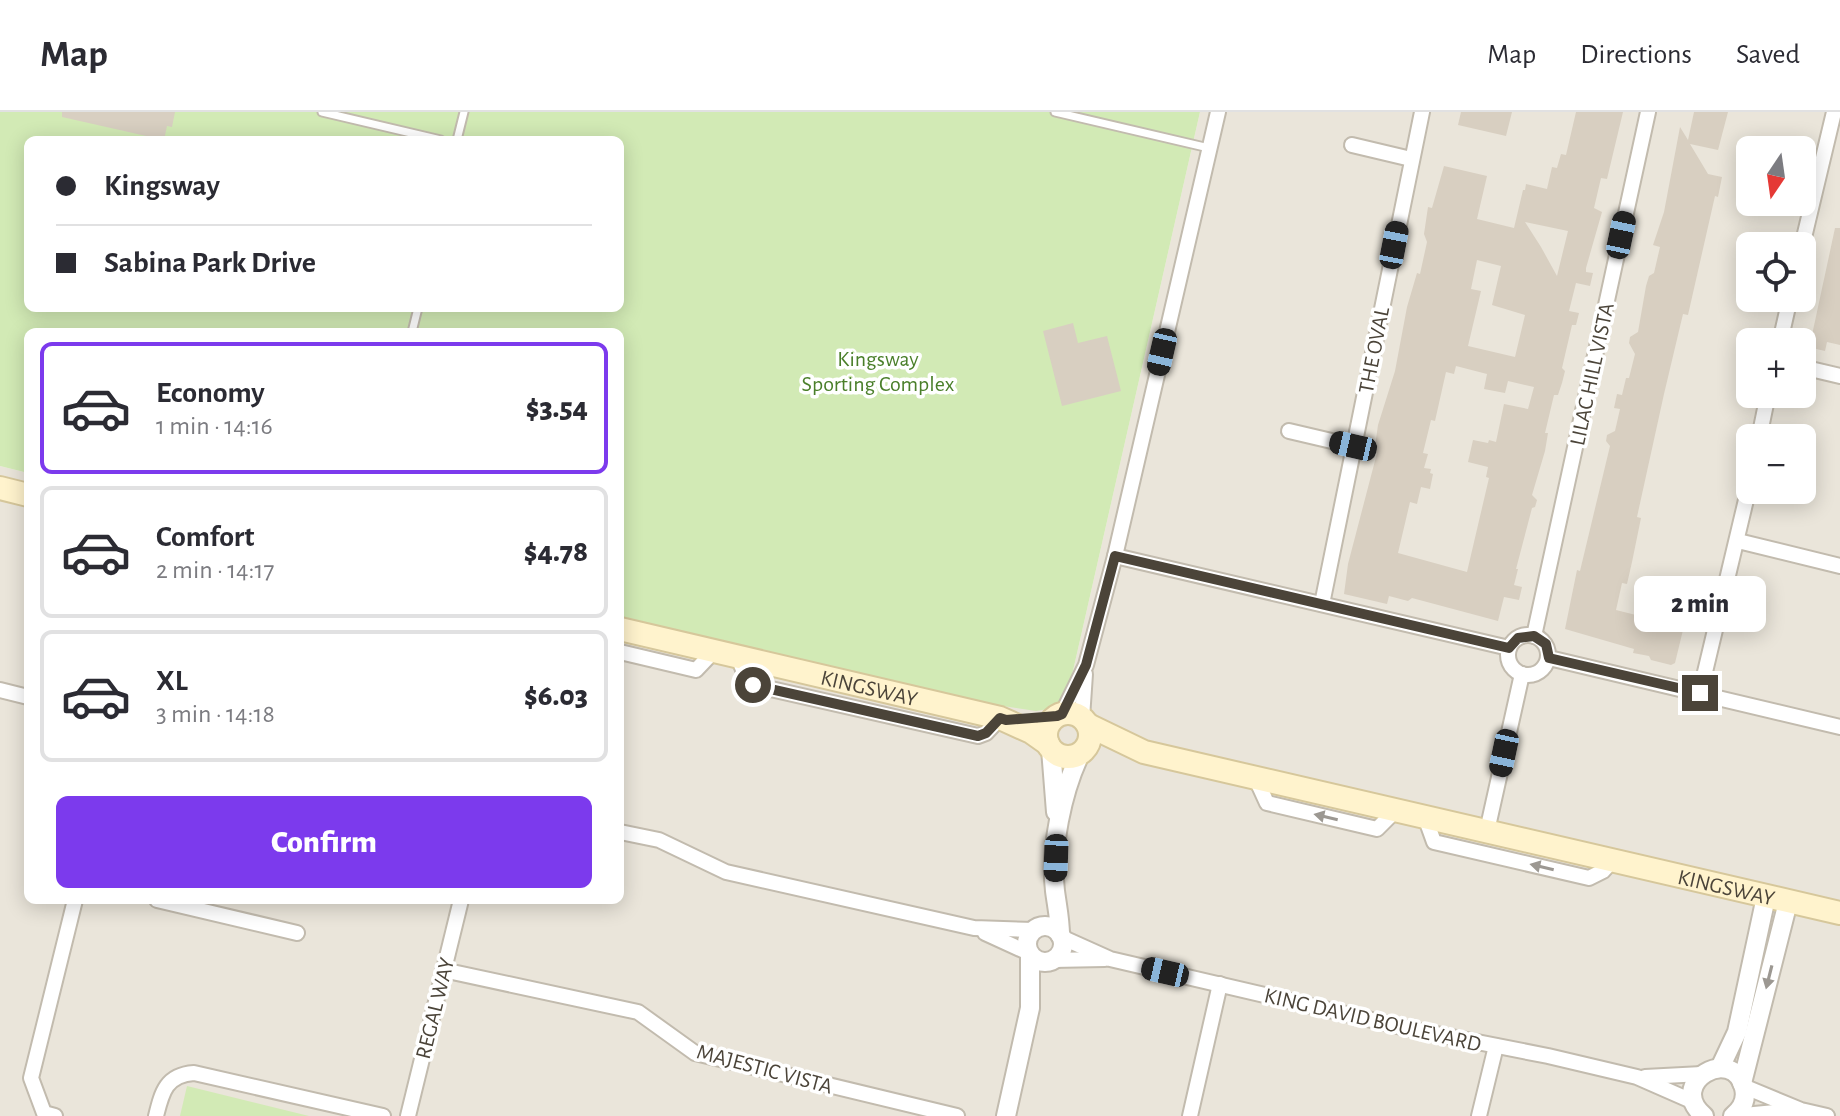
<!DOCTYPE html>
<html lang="en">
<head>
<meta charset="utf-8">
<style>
  body { margin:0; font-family:"Alegreya Sans",sans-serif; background:#f7f7f7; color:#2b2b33; height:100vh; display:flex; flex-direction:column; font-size:30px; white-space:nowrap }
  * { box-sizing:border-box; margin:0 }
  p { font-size:26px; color:#7c7c81 }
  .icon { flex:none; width:44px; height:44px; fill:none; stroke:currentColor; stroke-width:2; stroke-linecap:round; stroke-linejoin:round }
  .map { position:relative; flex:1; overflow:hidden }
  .side { position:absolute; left:24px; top:216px; width:600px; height:576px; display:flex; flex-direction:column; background:#fff; border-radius:12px; box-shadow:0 4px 20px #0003 }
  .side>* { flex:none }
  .hud { position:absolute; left:24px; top:24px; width:600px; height:176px; border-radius:12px; box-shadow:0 4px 20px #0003; display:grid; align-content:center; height:176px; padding:0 32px; background:#fff }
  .needle { width:52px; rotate:193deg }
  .controls { position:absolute; left:1736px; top:24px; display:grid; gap:16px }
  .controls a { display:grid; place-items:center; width:80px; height:80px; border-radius:12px; background:#fff; box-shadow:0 4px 20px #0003; font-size:40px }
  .end { position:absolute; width:36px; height:36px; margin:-18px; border:10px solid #4b4439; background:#fff; box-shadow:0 0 0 4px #fff }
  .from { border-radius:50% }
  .bubble { position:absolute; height:56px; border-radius:12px; background:#fff; box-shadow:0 4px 20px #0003; font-size:26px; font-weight:800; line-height:56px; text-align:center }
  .car { position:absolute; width:24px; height:48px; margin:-24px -12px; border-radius:10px; box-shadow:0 0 6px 2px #0007; background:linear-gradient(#222 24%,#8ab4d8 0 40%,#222 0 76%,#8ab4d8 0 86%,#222 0) }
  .hud b { display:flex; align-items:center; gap:28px; height:76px; font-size:30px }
  .hud b+b { border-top:2px solid #e1e1e2 }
  .hud i { width:20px; height:20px; background:#2b2b33 }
  ul { padding:14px 0 0; list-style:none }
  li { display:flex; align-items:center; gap:24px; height:132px; margin:0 16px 12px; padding:0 16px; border:4px solid #e1e1e2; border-radius:12px }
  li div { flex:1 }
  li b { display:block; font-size:30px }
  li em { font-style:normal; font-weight:800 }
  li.on { border-color:#7c3aed }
  li>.icon { width:72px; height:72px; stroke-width:1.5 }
  .primary-button { display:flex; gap:16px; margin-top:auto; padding:16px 32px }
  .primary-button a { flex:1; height:92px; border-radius:12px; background:#7c3aed; color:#fff; font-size:32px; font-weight:800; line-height:92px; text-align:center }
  header { display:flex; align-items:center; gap:48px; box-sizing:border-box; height:112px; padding:0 40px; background:#fff; border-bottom:2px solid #e1e1e2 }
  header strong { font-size:38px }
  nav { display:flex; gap:44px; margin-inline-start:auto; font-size:28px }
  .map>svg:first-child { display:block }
</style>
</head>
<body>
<header>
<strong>Map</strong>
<nav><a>Map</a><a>Directions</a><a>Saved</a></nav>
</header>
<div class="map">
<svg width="1840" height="1004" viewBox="0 0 1840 1004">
  <rect width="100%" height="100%" fill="#f6f3ec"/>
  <path fill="#eae5da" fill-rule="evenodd" d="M1200 0H1840V1004H0V354L28 361V788H620V506L996 593 1065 594ZM1750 38H1802V90H1750ZM1750 134H1802V186H1750ZM1750 230H1802V282H1750ZM1750 326H1802V378H1750Z"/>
  <g fill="#d2eab5" fill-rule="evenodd">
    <path d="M0 0H1200L1065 594 1036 599 996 593 620 506V220H28V361L0 354ZM28 28H620V196H28Z"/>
    <polygon points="187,974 309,1004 180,1004"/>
  </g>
  <g fill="#d8cfc1" fill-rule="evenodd">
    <polygon points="62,0 175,0 172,15 167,14 164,28 62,5"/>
    <polygon points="1461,0 1512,0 1506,24 1458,13"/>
    <path d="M1576 0H1623L1607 67 1601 66 1594 96 1602 100 1586 156V160L1593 161 1590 174 1576 171 1569 199 1579 201 1576 213H1572L1562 256 1565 259 1562 271 1558 283H1554L1545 321H1548L1545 339 1532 383 1537 388 1535 395 1532 396 1516 457H1518L1514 473 1522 475 1519 488 1504 485 1498 509 1412 486 1408 489 1389 484 1387 492 1344 482 1348 452 1377 341H1374L1378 313 1395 259 1407 195 1417 161 1420 162 1427 130 1424 122 1428 95 1432 96 1444 54 1487 64 1477 107 1514 116 1523 78H1525L1526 72 1547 77 1552 55 1557 56 1561 42 1566 43ZM1525 110 1568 119 1557 164 1541 135ZM1477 148 1501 154 1492 193 1525 203 1515 245 1468 234 1481 179 1471 177ZM1456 254 1487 262 1484 277 1505 281 1508 269 1534 275 1528 297 1504 292 1496 330 1489 328 1488 331 1473 328 1468 350 1488 355 1486 365 1489 366 1467 460 1398 441 1410 390 1417 392 1421 375 1430 377 1433 362 1430 361 1431 357 1424 356 1428 342 1423 341 1431 308 1435 309 1446 260 1454 262Z"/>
    <polygon points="1694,0 1728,0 1718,38 1690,32 1708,62 1722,65 1718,85 1715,84 1688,203 1683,202 1664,282 1637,405 1641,406 1632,450 1627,472 1622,471 1616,498 1640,504 1647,473 1696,485 1690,506 1687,506 1683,518 1675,551 1671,553 1651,548 1649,544 1633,541 1634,537 1565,517 1577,458 1580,459 1610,334 1606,329 1607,323 1615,319 1620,297 1614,296 1617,282 1622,283 1626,266 1629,266 1635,242 1629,231 1630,225 1638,220 1646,174 1649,164 1654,161 1660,135 1653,133 1664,100 1680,15 1688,28"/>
    <polygon points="1835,116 1840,116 1840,233 1827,230 1825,239 1812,236 1815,223 1812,223"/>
    <polygon points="1073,211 1078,231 1107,224 1121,279 1062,294 1043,219"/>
  </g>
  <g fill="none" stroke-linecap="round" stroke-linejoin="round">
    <defs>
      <g id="service">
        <polyline points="322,0 441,28"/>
        <polyline points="1055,0 1209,36"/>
        <polyline points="457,28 464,0"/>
        <polyline points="412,220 418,196"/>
      </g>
      <g id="minor">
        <polyline points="1352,33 1411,47"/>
        <polyline points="1802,134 1834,0"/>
        <polyline points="1780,230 1790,186"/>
        <polyline points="1802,255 1840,264"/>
        <polyline points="1289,319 1353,334"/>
        <polyline points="1759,326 1768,282"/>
        <polyline points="1738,429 1840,454"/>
        <polyline points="1115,444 1509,536"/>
        <polyline points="1322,492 1422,0"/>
        <circle cx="1528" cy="543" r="20"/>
        <polyline points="1534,524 1648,0"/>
        <polyline points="620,540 696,558 714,539"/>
        <polyline points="738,545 747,568 753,573 978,624 986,621 1000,606"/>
        <polyline points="1549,546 1840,615"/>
        <polyline points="0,578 28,585"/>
        <polyline points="1700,581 1750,371"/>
        <polyline points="1062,602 1086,553 1115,444 1218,0"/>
        <polyline points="1082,606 1085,562"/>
        <polyline points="1256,667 1267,691 1377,717 1395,699"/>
        <polyline points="1425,705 1434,730 1589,766 1603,759 1612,749"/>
        <polyline points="1487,719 1522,562"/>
        <polyline points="620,720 659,728 726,760 974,816 1034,818"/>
        <polyline points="157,788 297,821"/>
        <polyline points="985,821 1029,841"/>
        <polyline points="1061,825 1110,847 1406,916 1548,944 1637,965 1694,990"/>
        <polyline points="1052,848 1105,847"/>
        <polyline points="443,858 638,900 695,941 957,1004"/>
        <polyline points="1645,965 1702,962"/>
        <polyline points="1743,974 1801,998 1827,1004"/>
        <polyline points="55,1004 44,1001 31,966 75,788"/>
        <path d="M156 1004C162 980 166 963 194 961L383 1004"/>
        <polyline points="408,1004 461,788"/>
        <polyline points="1190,1004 1220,872"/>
        <polyline points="1479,1004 1496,934"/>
        <polyline points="1733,1004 1797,998"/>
      </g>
      <g id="tertiary">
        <polyline points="1051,637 1056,700"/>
        <circle cx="1045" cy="832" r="18"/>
        <path d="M1060 823C1060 808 1057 794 1055 779 1050 737 1062 680 1080 642"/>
        <polyline points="1720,956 1737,920 1766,785"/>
        <polyline points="1742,971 1788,790"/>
        <polyline points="1006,1004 1030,896 1030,842"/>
        <path d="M1704 1004C1665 971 1733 932 1744 976 1747 988 1742 997 1733 1004"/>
      </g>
      <g id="secondary">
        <polyline points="0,376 28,383"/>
        <path id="s1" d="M620 517 1000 606 1031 620 1048 632"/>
        <circle cx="1068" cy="623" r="22"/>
        <path id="s2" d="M1088 613 1144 640 1840 801"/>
      </g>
    </defs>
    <use href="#service" stroke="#c2bbae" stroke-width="11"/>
    <use href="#minor" stroke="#c2bbae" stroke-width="18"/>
    <use href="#tertiary" stroke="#c2bbae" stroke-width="22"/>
    <use href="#secondary" stroke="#d6c79b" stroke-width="26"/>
    <use href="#service" stroke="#fff" stroke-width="7"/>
    <use href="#minor" stroke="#fff" stroke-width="14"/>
    <use href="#tertiary" stroke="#fff" stroke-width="18"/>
    <use href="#secondary" stroke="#fff3cd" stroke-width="22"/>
  </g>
  <defs><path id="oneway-solid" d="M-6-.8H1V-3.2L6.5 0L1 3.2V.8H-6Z" transform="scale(2)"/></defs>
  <g fill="#9c9892">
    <use href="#oneway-solid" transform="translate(1326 705) rotate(-167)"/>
    <use href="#oneway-solid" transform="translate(1542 755) rotate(-167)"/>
    <use href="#oneway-solid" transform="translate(1769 865) rotate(104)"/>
  </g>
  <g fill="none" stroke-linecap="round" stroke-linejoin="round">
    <polyline stroke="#4b4439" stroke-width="10" points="753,573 978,624 986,621 1000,606 1006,608 1057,604 1062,602 1086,553 1115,444 1509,536 1518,526 1534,524 1546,532 1549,546 1700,581"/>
  </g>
  <g text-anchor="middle" stroke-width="7" stroke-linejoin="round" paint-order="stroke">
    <g font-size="22" fill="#4b4439" stroke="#fff">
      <text transform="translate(1373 238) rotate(-79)" y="8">THE OVAL</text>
      <text transform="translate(1591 262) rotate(-78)" y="8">LILAC HILL VISTA</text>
      <text dy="8" stroke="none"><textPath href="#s1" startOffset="256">KINGSWAY</textPath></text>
      <text dy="8" stroke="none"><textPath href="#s2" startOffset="660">KINGSWAY</textPath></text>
      <text transform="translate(434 896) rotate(-76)" y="8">REGAL WAY</text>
      <text transform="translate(1373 907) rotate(13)" y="8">KING DAVID BOULEVARD</text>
      <text transform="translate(765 956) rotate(15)" y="8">MAJESTIC VISTA</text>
    </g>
    <g font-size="22" fill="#4a7f2a" stroke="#fff">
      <text x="878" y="254">Kingsway<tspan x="878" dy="25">Sporting Complex</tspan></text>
    </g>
  </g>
</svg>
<div class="controls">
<a><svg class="needle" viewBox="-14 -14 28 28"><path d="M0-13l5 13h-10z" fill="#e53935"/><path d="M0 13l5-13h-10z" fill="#7c7c81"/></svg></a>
<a><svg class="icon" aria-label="locate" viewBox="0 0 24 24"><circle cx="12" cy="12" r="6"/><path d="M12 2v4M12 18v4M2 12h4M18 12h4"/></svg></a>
<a>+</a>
<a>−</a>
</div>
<i class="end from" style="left:753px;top:573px"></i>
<i class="end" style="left:1700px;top:581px"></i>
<div class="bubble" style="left:1634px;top:464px;width:132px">2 min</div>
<i class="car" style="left:1621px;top:123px;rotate:12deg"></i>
<i class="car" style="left:1394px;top:133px;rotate:11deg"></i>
<i class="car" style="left:1162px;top:240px;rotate:193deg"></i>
<i class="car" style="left:1353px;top:334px;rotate:283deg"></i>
<i class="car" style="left:1504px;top:641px;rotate:192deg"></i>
<i class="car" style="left:1056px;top:746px;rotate:182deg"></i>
<i class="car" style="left:1165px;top:860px;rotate:283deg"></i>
<div class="hud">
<b><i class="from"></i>Kingsway</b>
<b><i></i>Sabina Park Drive</b>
</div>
<section class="side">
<ul>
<li class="on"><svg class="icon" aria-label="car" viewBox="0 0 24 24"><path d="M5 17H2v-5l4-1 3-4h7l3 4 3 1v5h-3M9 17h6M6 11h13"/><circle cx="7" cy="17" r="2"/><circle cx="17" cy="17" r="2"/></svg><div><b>Economy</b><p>1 min · 14:16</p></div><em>$3.54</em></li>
<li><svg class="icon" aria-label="car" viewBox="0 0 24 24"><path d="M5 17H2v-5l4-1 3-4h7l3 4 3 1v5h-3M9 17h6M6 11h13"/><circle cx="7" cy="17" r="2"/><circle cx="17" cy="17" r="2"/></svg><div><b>Comfort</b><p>2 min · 14:17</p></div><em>$4.78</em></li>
<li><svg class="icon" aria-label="car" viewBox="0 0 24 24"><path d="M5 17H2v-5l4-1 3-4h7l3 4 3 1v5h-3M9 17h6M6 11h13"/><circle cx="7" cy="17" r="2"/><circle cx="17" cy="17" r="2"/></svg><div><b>XL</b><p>3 min · 14:18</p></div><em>$6.03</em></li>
</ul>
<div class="primary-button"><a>Confirm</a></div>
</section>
</div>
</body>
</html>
